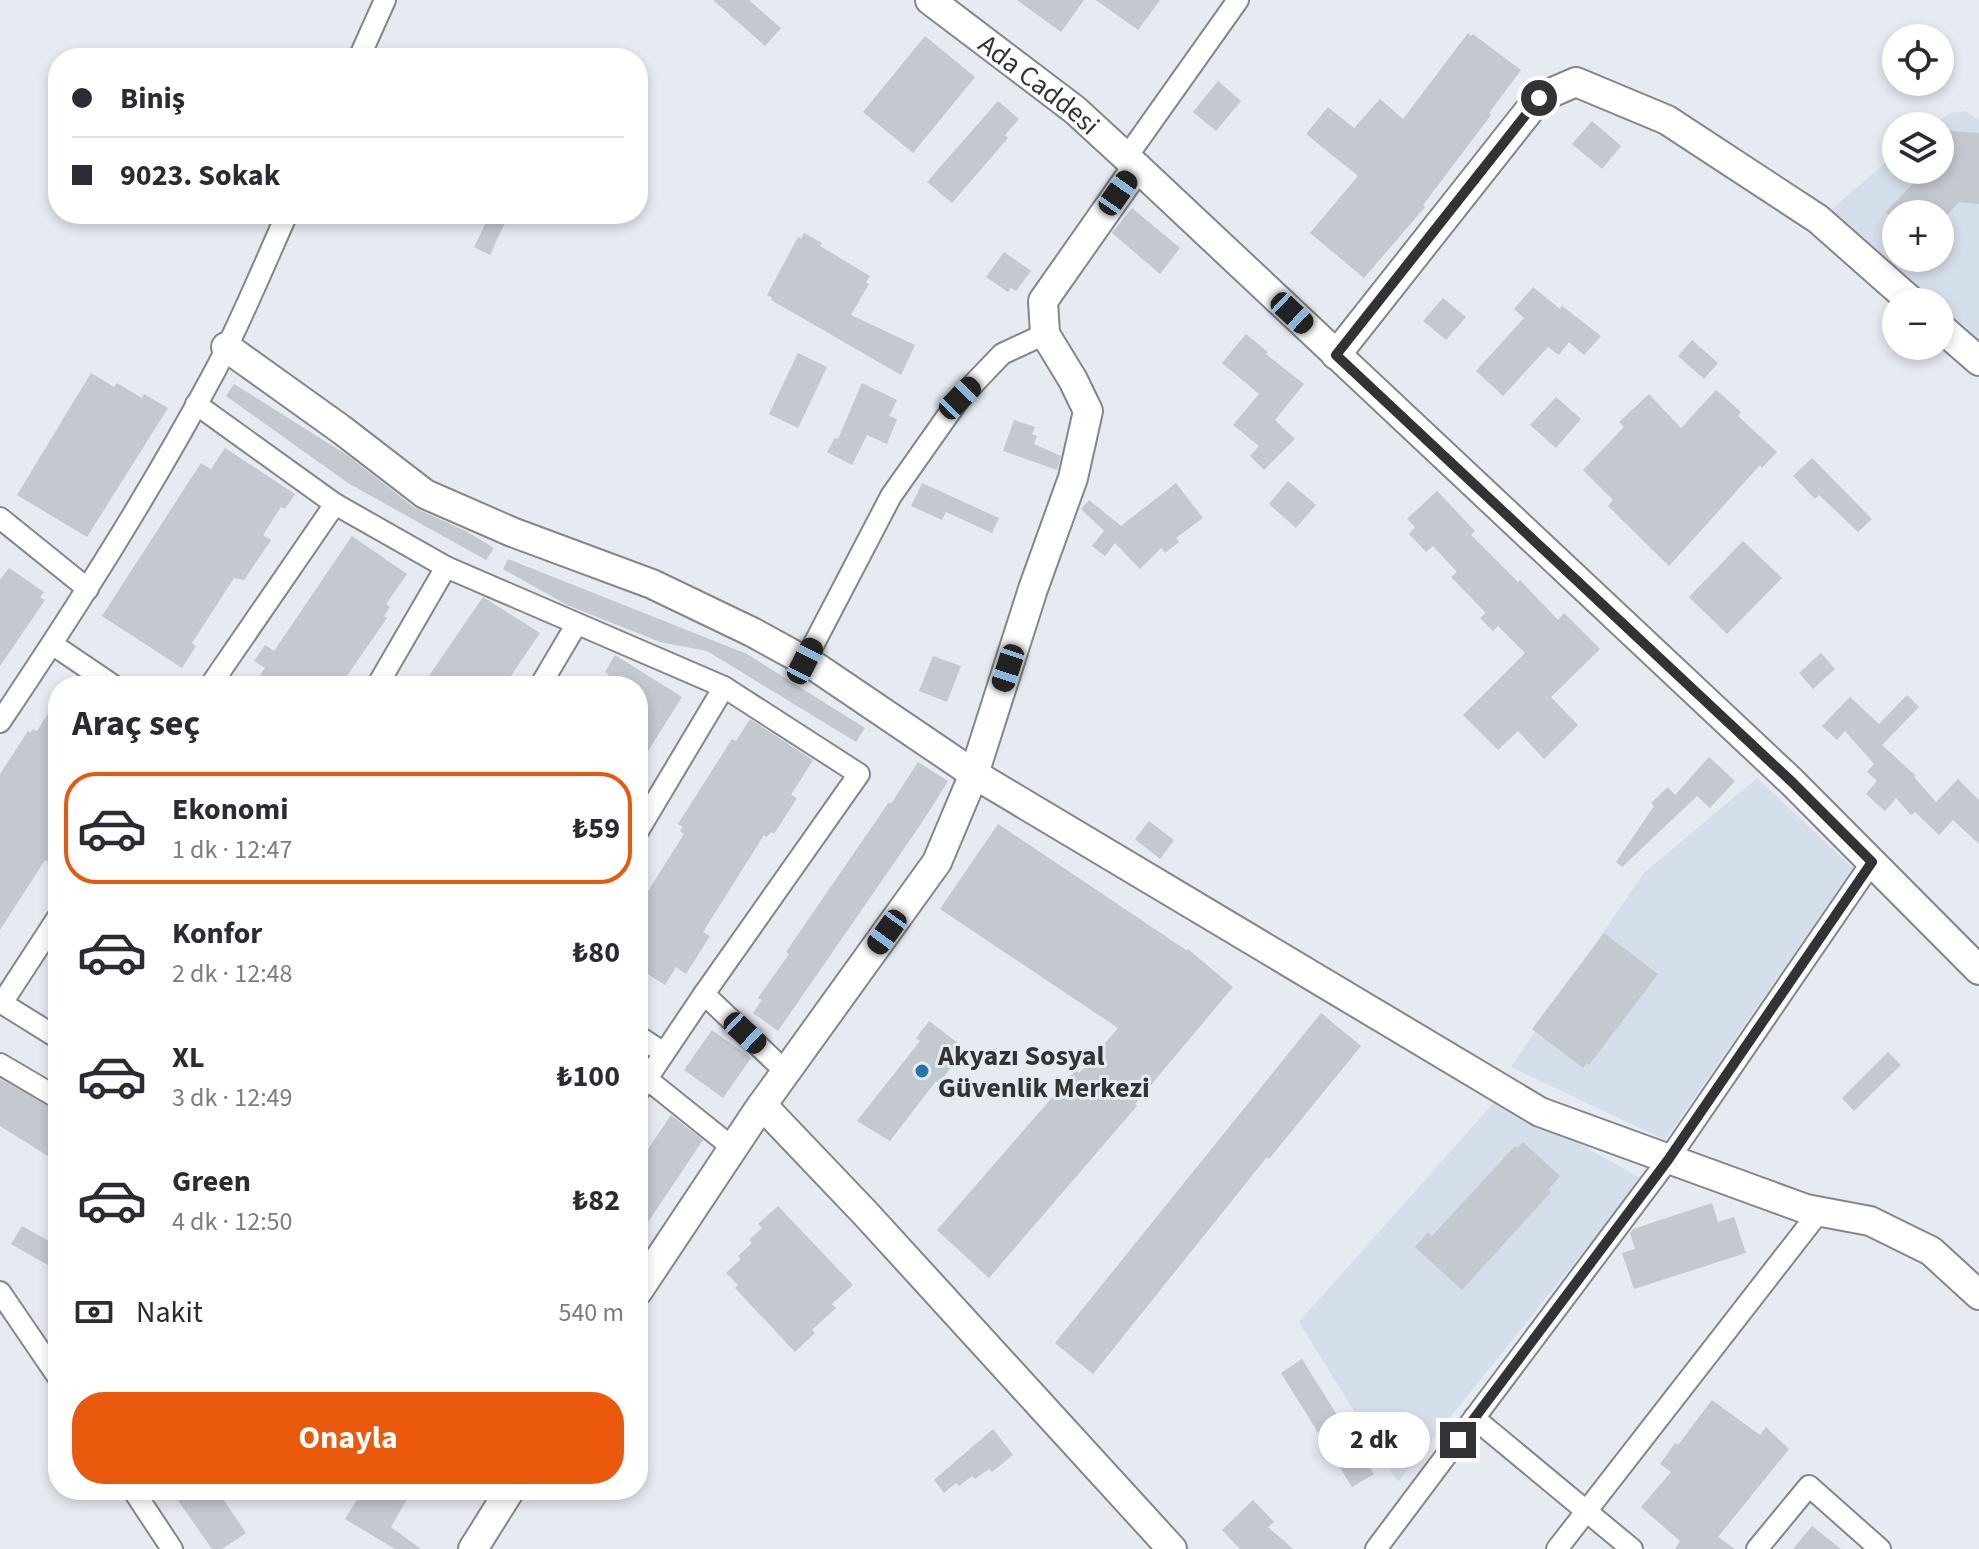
<!DOCTYPE html>
<html lang="tr">
<head>
<meta charset="utf-8">
<style>
  body { margin:0; font-family:"Source Sans 3",sans-serif; background:#f2f2f3; color:#2b2b33; height:100vh; display:flex; flex-direction:column; font-size:30px; white-space:nowrap }
  * { box-sizing:border-box; margin:0 }
  p { font-size:26px; color:#7c7c81 }
  .icon { flex:none; width:44px; height:44px; fill:none; stroke:currentColor; stroke-width:2; stroke-linecap:round; stroke-linejoin:round }
  .map { position:relative; flex:1; overflow:hidden }
  .drawer { position:absolute; left:48px; top:676px; width:600px; height:824px; display:flex; flex-direction:column; background:#fff; border-radius:32px; box-shadow:0 4px 12px #0003 }
  .drawer>* { flex:none }
  .top-card { position:absolute; left:48px; top:48px; width:600px; height:176px; border-radius:32px; box-shadow:0 4px 12px #0003; display:grid; align-content:center; height:176px; padding:0 24px; background:#fff }
  .controls { position:absolute; left:1882px; top:24px; display:grid; gap:16px }
  .controls a { display:grid; place-items:center; width:72px; height:72px; border-radius:50%; background:#fff; box-shadow:0 4px 12px #0003; font-size:40px }
  .end { position:absolute; width:36px; height:36px; margin:-18px; border:10px solid #313336; background:#fff; box-shadow:0 0 0 4px #fff }
  .from { border-radius:50% }
  .bubble { position:absolute; height:56px; border-radius:28px; background:#fff; box-shadow:0 4px 12px #0003; font-size:26px; font-weight:700; line-height:56px; text-align:center }
  .car { position:absolute; width:24px; height:48px; margin:-24px -12px; border-radius:10px; box-shadow:0 0 6px 2px #0007; background:linear-gradient(#222 24%,#8ab4d8 0 40%,#222 0 76%,#8ab4d8 0 86%,#222 0) }
  .top-card b { display:flex; align-items:center; gap:28px; height:76px; font-size:30px }
  .top-card b+b { border-top:2px solid #e1e1e2 }
  .top-card i { width:20px; height:20px; background:#2b2b33 }
  ul { padding:0; list-style:none }
  li { display:flex; align-items:center; gap:24px; height:112px; margin:0 16px 12px; padding:0 8px; border:4px solid transparent; border-radius:32px }
  li div { flex:1 }
  li b { display:block; font-size:30px }
  li em { font-style:normal; font-weight:700 }
  li.on { border-color:#ea580c }
  li>.icon { width:72px; height:72px; stroke-width:1.5 }
  h2 { padding:0 24px; font-size:36px; line-height:96px }
  .pay { display:flex; align-items:center; gap:20px; height:88px; padding:0 24px; font-size:30px }
  .pay p { margin-inline-start:auto }
  .button { display:flex; gap:16px; margin-top:auto; padding:16px 24px }
  .button a { flex:1; height:92px; border-radius:32px; background:#ea580c; color:#fff; font-size:32px; font-weight:700; line-height:92px; text-align:center }
  .map>svg:first-child { display:block }
</style>
</head>
<body>
<div class="map">
<svg width="1979" height="1549" viewBox="0 0 1979 1549">
  <rect width="100%" height="100%" fill="#e6eaf1"/>
  <g fill="#d5deeb" fill-rule="evenodd">
    <path d="M1965 111 1979 120V345L1940 319V302H1921L1825 215 1896 154V170H1940V126H1930L1951 113ZM1896 214H1940V258H1896Z"/>
    <polygon points="1757,778 1853,868 1665,1140 1511,1067 1644,873"/>
    <polygon points="1498,1098 1642,1179 1398,1482 1299,1322"/>
  </g>
  <g fill="#c4c8cf">
    <polygon points="713,0 749,0 781,28 765,46"/>
    <polygon points="1017,0 1084,0 1061,32"/>
    <polygon points="1096,0 1160,0 1138,30"/>
    <polygon points="1468,33 1471,36 1473,34 1521,70 1489,113 1491,115 1423,205 1425,207 1364,278 1310,233 1358,176 1306,134 1328,107 1354,128 1380,99 1403,119"/>
    <polygon points="925,36 975,77 913,153 863,112"/>
    <polygon points="1218,81 1241,101 1216,131 1193,112"/>
    <polygon points="998,101 1019,119 1005,135 1008,138 952,203 927,182"/>
    <polygon points="1592,121 1621,146 1602,169 1572,144"/>
    <polygon points="1940,130 1979,133 1979,204 1959,202 1948,214 1884,214 1926,170 1940,170"/>
    <polygon points="1132,208 1180,248 1160,274 1112,233"/>
    <polygon points="490,214 509,214 490,255 474,247"/>
    <polygon points="804,233 822,243 820,246 870,276 866,282 869,284 851,315 915,345 901,375 771,300 772,298 767,295 798,237 801,239"/>
    <polygon points="1004,252 1031,271 1016,291 1011,288 1008,292 986,277"/>
    <polygon points="1533,287 1560,309 1562,306 1601,336 1584,355 1569,342 1559,355 1548,347 1503,396 1476,371 1524,318 1514,309"/>
    <polygon points="1443,298 1466,317 1446,340 1423,321"/>
    <polygon points="1246,334 1268,352 1266,354 1304,384 1275,420 1295,439 1264,470 1250,456 1259,446 1233,425 1259,394 1222,363"/>
    <polygon points="1692,340 1718,363 1704,379 1678,356"/>
    <polygon points="798,353 827,367 798,428 769,414"/>
    <polygon points="91,373 114,387 117,383 142,398 144,394 168,408 87,537 17,495"/>
    <polygon points="862,383 897,400 889,416 897,419 887,444 867,435 852,465 827,452 835,438 838,439"/>
    <polygon points="234,384 347,455 415,508 466,531 494,548 486,560 348,483 226,396"/>
    <polygon points="1716,390 1741,412 1738,416 1777,452 1762,468 1760,465 1669,566 1608,506 1613,500 1583,470 1624,427 1619,422 1649,394 1681,428"/>
    <polygon points="1556,397 1581,419 1556,448 1530,425"/>
    <polygon points="1014,420 1035,427 1032,434 1037,436 1034,444 1061,456 1057,470 1003,451"/>
    <polygon points="225,448 295,494 285,509 281,507 263,535 271,540 244,580 234,578 192,643 196,646 182,668 102,616 201,463 211,469"/>
    <polygon points="1812,458 1872,519 1858,532 1819,495 1815,499 1793,476"/>
    <polygon points="1288,481 1316,505 1296,528 1269,504"/>
    <polygon points="922,483 999,518 992,533 946,512 942,520 911,506"/>
    <polygon points="1176,483 1203,518 1176,538 1179,542 1165,553 1161,548 1140,569 1115,543 1105,556 1092,546 1104,531 1081,509 1089,500 1121,526"/>
    <polygon points="1437,491 1475,531 1471,535 1518,582 1520,580 1558,620 1564,613 1600,649 1551,697 1578,725 1544,759 1518,731 1498,750 1463,715 1525,653 1498,626 1493,631 1480,618 1486,613 1451,577 1457,572 1433,546 1426,552 1409,534 1415,527 1407,519"/>
    <polygon points="352,536 407,574 386,604 390,607 384,616 387,618 340,686 253,686 265,668 254,661 265,645 274,651"/>
    <polygon points="1743,541 1782,578 1727,634 1689,597"/>
    <polygon points="508,559 747,654 865,728 856,742 707,651 660,642 567,605 503,569"/>
    <polygon points="9,568 44,592 40,597 45,600 0,666 0,580"/>
    <polygon points="483,597 540,633 504,686 422,686"/>
    <polygon points="1821,653 1835,669 1813,689 1799,673"/>
    <polygon points="615,655 682,697 638,767 638,686 601,686 609,674 605,672"/>
    <polygon points="933,656 961,666 947,702 919,691"/>
    <polygon points="1907,695 1919,707 1882,745 1916,776 1914,777 1936,802 1958,779 1979,800 1979,844 1953,820 1939,835 1915,812 1911,815 1896,798 1885,811 1866,794 1877,781 1867,772 1874,764 1845,731 1837,740 1822,726 1850,697 1879,724"/>
    <polygon points="58,698 58,868 45,860 0,930 0,774 28,731 30,733 33,729 37,731"/>
    <polygon points="750,719 813,760 791,795 797,798 774,834 771,832 767,837 764,835 703,932 710,936 686,974 676,967 665,985 638,968 638,907 684,834 680,831 683,827 678,824 732,739 736,741"/>
    <polygon points="1709,757 1735,781 1710,808 1697,796 1622,867 1616,862 1654,806 1651,803 1668,787 1675,795"/>
    <polygon points="918,762 948,781 921,824 778,1031 753,1013 762,1000 758,998 789,954 786,952 889,802 891,804"/>
    <polygon points="1149,821 1174,840 1160,859 1135,839"/>
    <polygon points="998,824 1186,950 1188,949 1233,987 1135,1104 1137,1106 989,1278 937,1230 1076,1070 1079,1073 1085,1067 1118,1028 940,909"/>
    <polygon points="1604,933 1658,974 1589,1065 1587,1063 1583,1068 1532,1029"/>
    <polygon points="1321,1013 1361,1046 1269,1159 1267,1157 1093,1374 1055,1343"/>
    <polygon points="929,1021 963,1047 953,1059 956,1061 939,1084 936,1081 890,1141 857,1121 920,1041 916,1038"/>
    <polygon points="712,1030 751,1058 723,1098 684,1070"/>
    <polygon points="1888,1052 1901,1065 1854,1111 1842,1098"/>
    <polygon points="0,1079 58,1111 58,1141 48,1156 0,1126"/>
    <polygon points="671,1115 703,1140 638,1237 638,1164"/>
    <polygon points="1523,1142 1560,1176 1548,1190 1551,1192 1462,1290 1415,1247 1428,1232 1432,1236 1515,1146 1517,1148"/>
    <polygon points="1712,1203 1718,1222 1734,1217 1746,1253 1634,1289 1622,1253 1635,1249 1630,1233 1633,1229"/>
    <polygon points="778,1206 853,1285 832,1304 836,1308 812,1330 815,1333 795,1352 735,1288 738,1285 726,1273 741,1259 738,1256 752,1243 749,1240 762,1228 758,1224"/>
    <polygon points="22,1226 58,1246 58,1271 11,1244"/>
    <polygon points="1302,1359 1374,1474 1352,1487 1281,1373"/>
    <polygon points="1712,1400 1760,1435 1766,1427 1789,1449 1718,1537 1735,1549 1675,1549 1680,1541 1641,1507 1671,1472 1660,1464 1675,1443 1678,1445"/>
    <polygon points="993,1429 1013,1455 992,1472 989,1469 975,1479 972,1476 959,1486 956,1483 944,1493 934,1480"/>
    <polygon points="191,1490 217,1490 246,1533 222,1549 212,1549 177,1499"/>
    <polygon points="363,1490 412,1490 391,1527 421,1549 395,1549 345,1519"/>
    <polygon points="1253,1500 1274,1522 1268,1527 1293,1549 1240,1549 1222,1530"/>
    <polygon points="1812,1526 1841,1549 1793,1549"/>
  </g>
  <g fill="none" stroke-linecap="round" stroke-linejoin="round">
    <defs>
      <g id="street">
        <polyline points="359,58 385,0"/>
        <polyline points="1126,158 1238,0"/>
        <polyline points="196,404 335,504 446,567 724,687 859,774 704,994 638,1092"/>
        <polyline points="0,518 88,589"/>
        <polyline points="52,644 114,686"/>
        <polyline points="805,661 891,496 960,398 1002,354 1045,334"/>
        <polyline points="210,686 335,504"/>
        <polyline points="377,686 446,567"/>
        <polyline points="540,686 576,625"/>
        <path d="M0 722C77 607 151 491 216 369 242 319 264 265 287 214"/>
        <polyline points="638,831 724,687"/>
        <polyline points="704,994 786,1072"/>
        <polyline points="0,1002 58,1038"/>
        <polyline points="2,1003 58,917"/>
        <polyline points="638,1036 664,1053"/>
        <polyline points="0,1064 58,1098"/>
        <polyline points="647,1079 733,1148"/>
        <polyline points="0,1292 58,1377"/>
        <polyline points="1474,1418 1632,1549"/>
        <polyline points="133,1490 172,1549"/>
        <polyline points="1376,1549 1668,1160 1872,862"/>
        <polyline points="1557,1549 1819,1212"/>
        <polyline points="1757,1549 1809,1486 1880,1549"/>
      </g>
      <g id="secondary">
        <path id="s1" d="M930 0 1075 110 1137 167 1792 782 1979 970"/>
        <polyline points="1940,327 1979,361"/>
        <polyline points="226,347 342,430 425,494 512,532 652,584 752,632 816,667 974,774 1540,1112 1806,1209 1870,1221 1931,1251 1979,1295"/>
        <polyline points="1336,355 1539,98 1576,82 1667,120 1818,219 1912,302"/>
        <polyline points="762,1105 865,1213 1172,1549"/>
        <polyline points="638,1291 757,1112 937,862 974,774 1033,589 1073,478 1088,411 1073,380 1045,334 1043,301 1137,167"/>
        <polyline points="473,1549 510,1490"/>
      </g>
    </defs>
    <use href="#street" stroke="#83878d" stroke-width="24"/>
    <use href="#secondary" stroke="#83878d" stroke-width="32"/>
    <use href="#street" stroke="#fff" stroke-width="20"/>
    <use href="#secondary" stroke="#fff" stroke-width="28"/>
  </g>
  <g fill="none" stroke-linecap="round" stroke-linejoin="round">
    <polyline stroke="#313336" stroke-width="10" points="1458,1440 1668,1160 1872,862 1792,782 1336,355 1539,98"/>
  </g>
  <circle fill="#2476a7" stroke="#e6eaf1" stroke-width="3" cx="922" cy="1071" r="8"/>
  <g text-anchor="middle" stroke-width="6" stroke-linejoin="round" paint-order="stroke">
    <g font-size="28" fill="#313336" stroke="#e6eaf1">
      <text dy="10" stroke="none"><textPath href="#s1" startOffset="138">Ada Caddesi</textPath></text>
    </g>
    <g font-size="28" font-weight="bold" fill="#313336" stroke="#e6eaf1" text-anchor="start">
      <text x="938" y="1065">Akyazı Sosyal<tspan x="938" dy="32">Güvenlik Merkezi</tspan></text>
    </g>
  </g>
</svg>
<div class="controls">
<a><svg class="icon" aria-label="locate" viewBox="0 0 24 24"><circle cx="12" cy="12" r="6"/><path d="M12 2v4M12 18v4M2 12h4M18 12h4"/></svg></a>
<a><svg class="icon" aria-label="layers" viewBox="0 0 24 24"><path d="M12 4l9 5-9 5-9-5zM3 14l9 5 9-5"/></svg></a>
<a>+</a>
<a>−</a>
</div>
<i class="end from" style="left:1539px;top:98px"></i>
<i class="end" style="left:1458px;top:1440px"></i>
<div class="bubble" style="left:1318px;top:1412px;width:112px">2 dk</div>
<i class="car" style="left:1118px;top:193px;rotate:35deg"></i>
<i class="car" style="left:1292px;top:313px;rotate:133deg"></i>
<i class="car" style="left:960px;top:398px;rotate:44deg"></i>
<i class="car" style="left:805px;top:661px;rotate:27deg"></i>
<i class="car" style="left:1008px;top:668px;rotate:198deg"></i>
<i class="car" style="left:887px;top:932px;rotate:216deg"></i>
<i class="car" style="left:745px;top:1033px;rotate:133deg"></i>
<div class="top-card">
<b><i class="from"></i>Biniş</b>
<b><i></i>9023. Sokak</b>
</div>
<section class="drawer">
<h2>Araç seç</h2>
<ul>
<li class="on"><svg class="icon" aria-label="car" viewBox="0 0 24 24"><path d="M5 17H2v-5l4-1 3-4h7l3 4 3 1v5h-3M9 17h6M6 11h13"/><circle cx="7" cy="17" r="2"/><circle cx="17" cy="17" r="2"/></svg><div><b>Ekonomi</b><p>1 dk · 12:47</p></div><em>₺59</em></li>
<li><svg class="icon" aria-label="car" viewBox="0 0 24 24"><path d="M5 17H2v-5l4-1 3-4h7l3 4 3 1v5h-3M9 17h6M6 11h13"/><circle cx="7" cy="17" r="2"/><circle cx="17" cy="17" r="2"/></svg><div><b>Konfor</b><p>2 dk · 12:48</p></div><em>₺80</em></li>
<li><svg class="icon" aria-label="car" viewBox="0 0 24 24"><path d="M5 17H2v-5l4-1 3-4h7l3 4 3 1v5h-3M9 17h6M6 11h13"/><circle cx="7" cy="17" r="2"/><circle cx="17" cy="17" r="2"/></svg><div><b>XL</b><p>3 dk · 12:49</p></div><em>₺100</em></li>
<li><svg class="icon" aria-label="car" viewBox="0 0 24 24"><path d="M5 17H2v-5l4-1 3-4h7l3 4 3 1v5h-3M9 17h6M6 11h13"/><circle cx="7" cy="17" r="2"/><circle cx="17" cy="17" r="2"/></svg><div><b>Green</b><p>4 dk · 12:50</p></div><em>₺82</em></li>
</ul>
<div class="pay"><svg class="icon" aria-label="cash" viewBox="0 0 24 24"><path d="M3 7h18v10H3z"/><circle cx="12" cy="12" r="2"/></svg>Nakit<p>540 m</p></div>
<div class="button"><a>Onayla</a></div>
</section>
</div>
</body>
</html>
